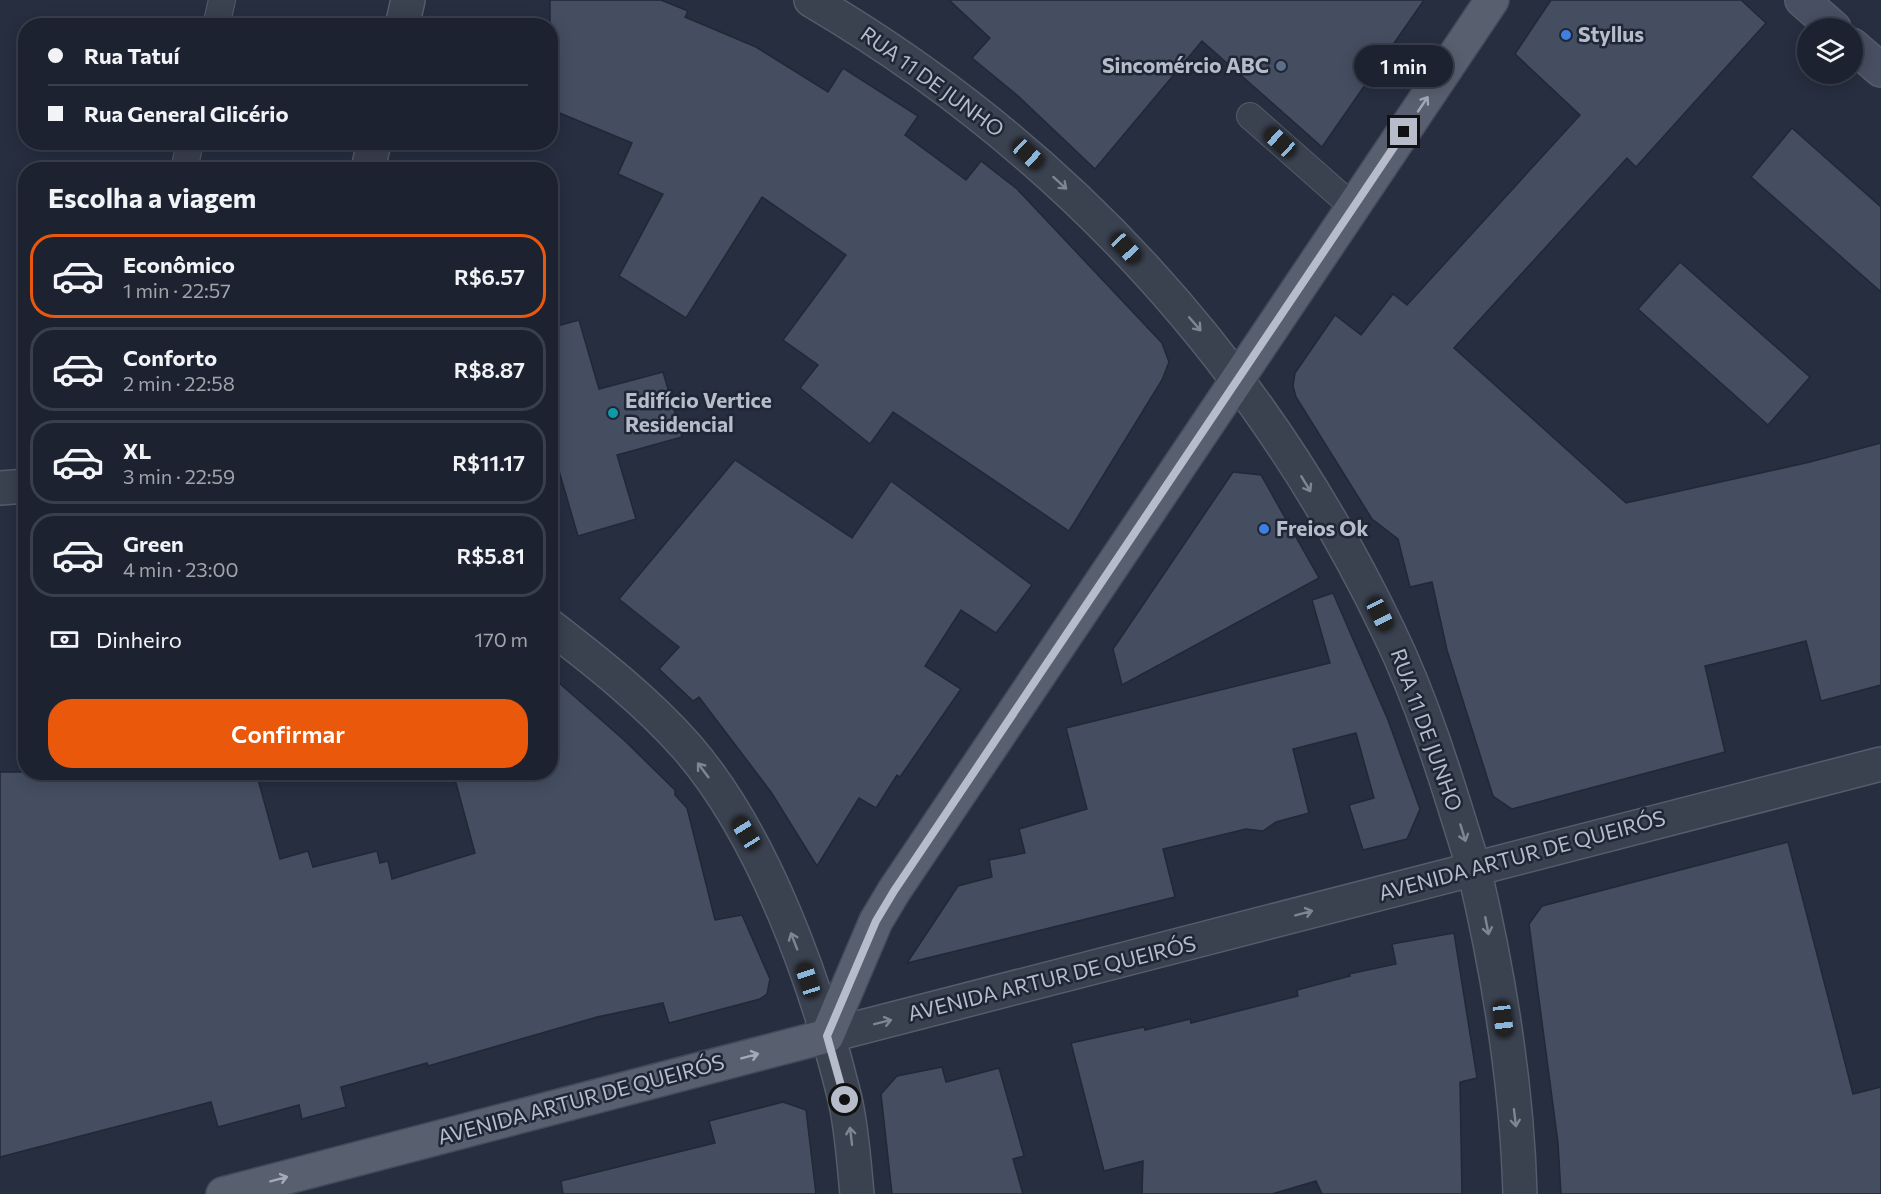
<!DOCTYPE html>
<html lang="pt">
<head>
<meta charset="utf-8">
<style>
  body { margin:0; font-family:Commissioner,sans-serif; background:#292f3c; color:#f1f3f6; height:100vh; display:flex; flex-direction:column; font-size:22px; white-space:nowrap }
  * { box-sizing:border-box; margin:0 }
  p { font-size:20px; color:#a0a4ab }
  .icon { flex:none; width:33px; height:33px; fill:none; stroke:currentColor; stroke-width:2; stroke-linecap:round; stroke-linejoin:round }
  .map { position:relative; flex:1; overflow:hidden }
  .side { position:absolute; left:18px; top:162px; width:540px; height:618px; display:flex; flex-direction:column; background:#1c2230; border-radius:24px; box-shadow:0 3px 15px #0003,0 0 0 2px #3a3f4c }
  .side>* { flex:none }
  .banner { position:absolute; left:18px; top:18px; width:540px; height:132px; border-radius:24px; box-shadow:0 3px 15px #0003,0 0 0 2px #3a3f4c; display:grid; align-content:center; height:132px; padding:0 30px; background:#1c2230 }
  .tools { position:absolute; left:1797px; top:18px; display:grid; gap:12px }
  .tools a { display:grid; place-items:center; width:66px; height:66px; border-radius:50%; background:#1c2230; box-shadow:0 3px 15px #0003,0 0 0 2px #3a3f4c; font-size:30px }
  .end { position:absolute; width:27px; height:27px; margin:-14px; border:8px solid #b6bcca; background:#111; box-shadow:0 0 0 3px #111 }
  .from { border-radius:50% }
  .bubble { position:absolute; height:42px; border-radius:21px; background:#1c2230; box-shadow:0 3px 15px #0003,0 0 0 2px #3a3f4c; font-size:20px; font-weight:600; line-height:42px; text-align:center }
  .car { position:absolute; width:18px; height:36px; margin:-18px -9px; border-radius:8px; box-shadow:0 0 4px 2px #0007; background:linear-gradient(#222 24%,#8ab4d8 0 40%,#222 0 76%,#8ab4d8 0 86%,#222 0) }
  .banner b { display:flex; align-items:center; gap:21px; height:57px; font-size:22px }
  .banner b+b { border-top:2px solid #3a3f4c }
  .banner i { width:15px; height:15px; background:#f1f3f6 }
  ul { padding:0; list-style:none }
  li { display:flex; align-items:center; gap:18px; height:84px; margin:0 12px 9px; padding:0 18px; border:3px solid #3a3f4c; border-radius:24px }
  li div { flex:1 }
  li b { display:block; font-size:22px }
  li em { font-style:normal; font-weight:600 }
  li.on { border-color:#ea580c }
  li>.icon { width:54px; height:54px; stroke-width:1.5 }
  h2 { padding:0 30px; font-size:27px; line-height:72px }
  .pay { display:flex; align-items:center; gap:15px; height:66px; padding:0 30px; font-size:22px }
  .pay p { margin-inline-start:auto }
  .cta { display:flex; gap:12px; margin-top:auto; padding:12px 30px }
  .cta a { flex:1; height:69px; border-radius:24px; background:#ea580c; color:#fff; font-size:24px; font-weight:600; line-height:69px; text-align:center }
  .map>svg:first-child { display:block }
</style>
</head>
<body>
<div class="map">
<svg width="1881" height="1194" viewBox="0 0 1881 1194">
  <rect width="100%" height="100%" fill="#262e40"/>
  <g fill="#454e61" stroke="#212837" stroke-width="1.5">
    <polygon points="550,0 661,0 688,11 685,17 756,47 828,92 843,68 918,116 905,135 966,180 981,161 1017,189 1162,343 1169,362 1162,380 1069,531 893,412 870,444 800,388 818,365 783,340 846,255 762,197 686,318 619,276 663,194 618,174 632,143 550,109"/>
    <polygon points="949,0 1424,0 1322,147 1202,41 1095,169 1017,95 972,58 990,38"/>
    <polygon points="1551,0 1741,0 1766,23 1636,167 1627,158 1454,348 1626,503 1810,462 1881,443 1881,685 1821,701 1806,641 1705,666 1725,752 1512,809 1493,796 1447,650 1432,582 1410,587 1398,539 1372,519 1296,397 1293,386 1295,373 1335,315 1361,335 1393,294 1407,305 1580,115 1515,54"/>
    <polygon points="1792,128 1881,207 1881,292 1751,177"/>
    <polygon points="1680,262 1810,377 1768,425 1638,309"/>
    <polygon points="579,320 599,389 663,372 682,437 617,455 636,519 578,536 559,471 550,473 550,328"/>
    <polygon points="735,460 852,538 891,481 1032,585 996,633 961,610 925,666 961,689 900,777 897,775 876,808 859,798 817,866 771,792 699,697 693,701 659,669 679,647 619,599"/>
    <polygon points="1233,472 1261,475 1319,578 1122,685 1113,649"/>
    <polygon points="1333,593 1388,720 1420,809 1407,839 1363,850 1349,805 1374,798 1356,733 1293,749 1309,813 1276,822 1263,831 1246,829 1163,849 1175,897 907,963 958,886 992,877 989,860 1025,853 1019,829 1087,809 1066,728 1330,663 1312,600"/>
    <polygon points="550,675 624,740 675,790 675,795 687,808 715,920 742,915 770,979 767,994 760,999 669,1023 663,1003 597,1017 428,1066 427,1063 341,1087 346,1107 302,1119 299,1105 218,1127 211,1102 0,1157 0,772 256,772 280,859 308,851 313,867 377,851 380,863 388,861 392,879 475,853 453,772 550,772"/>
    <polygon points="1788,842 1853,1094 1881,1087 1881,1194 1561,1194 1558,1143 1529,924 1542,906"/>
    <polygon points="1454,933 1477,1078 1460,1082 1462,1194 1322,1194 1316,1181 1272,1194 1142,1194 1143,1161 1104,1171 1071,1043 1144,1027 1145,1030 1190,1019 1191,1023 1298,996 1297,990 1350,976 1349,974 1396,964 1392,944"/>
    <polygon points="942,1067 946,1082 999,1068 1024,1156 1013,1159 1023,1194 892,1194 881,1094 897,1076"/>
    <polygon points="783,1102 806,1110 816,1194 563,1194 561,1181 715,1143 709,1121"/>
  </g>
  <g fill="none" stroke-linecap="round" stroke-linejoin="round">
    <defs>
      <g id="service">
        <polyline points="216,26 222,0"/>
        <polyline points="1250,116 1353,207"/>
        <polyline points="184,170 190,142"/>
      </g>
      <g id="minor">
        <polyline points="402,26 408,0"/>
        <polyline points="368,170 374,142"/>
        <polyline points="0,488 26,486"/>
        <path d="M550 626C598 663 646 701 686 746 764 835 817 985 845 1099 852 1130 854 1163 857 1194"/>
        <path d="M1474 869C1499 975 1517 1085 1520 1194"/>
      </g>
      <g id="tertiary">
        <path d="M811 0C1066 150 1260 363 1388 630 1425 706 1449 788 1474 869"/>
        <polyline points="827,1036 1881,764"/>
      </g>
      <g id="secondary">
        <polyline points="1802,0 1834,28"/>
        <polyline points="1852,45 1881,70"/>
      </g>
      <polyline id="primary" points="223,1194 827,1036 876,921 894,891 1492,0"/>
    </defs>
    <use href="#service" stroke="#555c6a" stroke-width="28"/>
    <use href="#minor" stroke="#555c6a" stroke-width="36"/>
    <use href="#tertiary" stroke="#555c6a" stroke-width="36"/>
    <use href="#secondary" stroke="#555c6a" stroke-width="36"/>
    <use href="#primary" stroke="#434a59" stroke-width="36"/>
    <use href="#service" stroke="#3a414f" stroke-width="26"/>
    <use href="#minor" stroke="#3a414f" stroke-width="33"/>
    <use href="#tertiary" stroke="#3a414f" stroke-width="33"/>
    <use href="#secondary" stroke="#484f62" stroke-width="33"/>
    <use href="#primary" stroke="#585f6f" stroke-width="33"/>
  </g>
  <defs><path id="oneway-shaft" d="M-6 0H5M1.5-3L5.5 0L1.5 3" fill="none" stroke-width="1.6" stroke-linecap="round" stroke-linejoin="round" transform="scale(1.5)"/></defs>
  <g stroke="#a3a9b8">
    <use href="#oneway-shaft" transform="translate(1423 104) rotate(-56)"/>
    <use href="#oneway-shaft" transform="translate(750 1056) rotate(-15)"/>
    <use href="#oneway-shaft" transform="translate(279 1179) rotate(-15)"/>
  </g>
  <g stroke="#7e8593">
    <use href="#oneway-shaft" transform="translate(1060 183) rotate(42)"/>
    <use href="#oneway-shaft" transform="translate(1195 324) rotate(49)"/>
    <use href="#oneway-shaft" transform="translate(1306 484) rotate(59)"/>
    <use href="#oneway-shaft" transform="translate(703 770) rotate(-127)"/>
    <use href="#oneway-shaft" transform="translate(1463 833) rotate(73)"/>
    <use href="#oneway-shaft" transform="translate(1304 913) rotate(-15)"/>
    <use href="#oneway-shaft" transform="translate(1487 926) rotate(79)"/>
    <use href="#oneway-shaft" transform="translate(794 941) rotate(-111)"/>
    <use href="#oneway-shaft" transform="translate(883 1022) rotate(-14)"/>
    <use href="#oneway-shaft" transform="translate(1515 1118) rotate(83)"/>
    <use href="#oneway-shaft" transform="translate(851 1136) rotate(-97)"/>
  </g>
  <g fill="none" stroke-linecap="round" stroke-linejoin="round">
    <polyline stroke="#b6bcca" stroke-width="8" points="845,1100 827,1036 876,921 894,891 1404,132"/>
  </g>
  <g fill="#3f7fe0" stroke="#1f2635" stroke-width="2">
    <circle cx="1566" cy="35" r="6"/>
    <circle cx="1264" cy="529" r="6"/>
  </g>
  <circle fill="#5c6f8a" stroke="#1f2635" stroke-width="2" cx="1281" cy="66" r="6"/>
  <circle fill="#0f9aa8" stroke="#1f2635" stroke-width="2" cx="613" cy="413" r="6"/>
  <g text-anchor="middle" stroke-width="5" stroke-linejoin="round" paint-order="stroke">
    <g font-size="21" font-weight="bold" fill="#b6bcca" stroke="#1f2635" text-anchor="start">
      <text x="1578" y="42">Styllus</text>
      <text x="1269" y="73" text-anchor="end">Sincomércio ABC</text>
      <text x="625" y="408">Edifício Vertice<tspan x="625" dy="24">Residencial</tspan></text>
      <text x="1276" y="536">Freios Ok</text>
    </g>
    <g font-size="21" fill="#b6bcca" stroke="#1f2635">
      <text transform="translate(932 82) rotate(36)" y="7">RUA 11 DE JUNHO</text>
      <text transform="translate(1426 730) rotate(70)" y="7">RUA 11 DE JUNHO</text>
      <text transform="translate(1522 856) rotate(-15)" y="7">AVENIDA ARTUR DE QUEIRÓS</text>
      <text transform="translate(1052 979) rotate(-14)" y="7">AVENIDA ARTUR DE QUEIRÓS</text>
      <text transform="translate(581 1100) rotate(-15)" y="7">AVENIDA ARTUR DE QUEIRÓS</text>
    </g>
  </g>
</svg>
<div class="tools">
<a><svg class="icon" aria-label="layers" viewBox="0 0 24 24"><path d="M12 4l9 5-9 5-9-5zM3 14l9 5 9-5"/></svg></a>
</div>
<i class="end from" style="left:845px;top:1100px"></i>
<i class="end" style="left:1404px;top:132px"></i>
<div class="bubble" style="left:1354px;top:45px;width:99px">1 min</div>
<i class="car" style="left:1280px;top:142px;rotate:312deg"></i>
<i class="car" style="left:1028px;top:154px;rotate:133deg"></i>
<i class="car" style="left:1126px;top:248px;rotate:137deg"></i>
<i class="car" style="left:1380px;top:614px;rotate:153deg"></i>
<i class="car" style="left:746px;top:833px;rotate:328deg"></i>
<i class="car" style="left:808px;top:980px;rotate:342deg"></i>
<i class="car" style="left:1503px;top:1019px;rotate:173deg"></i>
<div class="banner">
<b><i class="from"></i>Rua Tatuí</b>
<b><i></i>Rua General Glicério</b>
</div>
<section class="side">
<h2>Escolha a viagem</h2>
<ul>
<li class="on"><svg class="icon" aria-label="car" viewBox="0 0 24 24"><path d="M5 17H2v-5l4-1 3-4h7l3 4 3 1v5h-3M9 17h6M6 11h13"/><circle cx="7" cy="17" r="2"/><circle cx="17" cy="17" r="2"/></svg><div><b>Econômico</b><p>1 min · 22:57</p></div><em>R$6.57</em></li>
<li><svg class="icon" aria-label="car" viewBox="0 0 24 24"><path d="M5 17H2v-5l4-1 3-4h7l3 4 3 1v5h-3M9 17h6M6 11h13"/><circle cx="7" cy="17" r="2"/><circle cx="17" cy="17" r="2"/></svg><div><b>Conforto</b><p>2 min · 22:58</p></div><em>R$8.87</em></li>
<li><svg class="icon" aria-label="car" viewBox="0 0 24 24"><path d="M5 17H2v-5l4-1 3-4h7l3 4 3 1v5h-3M9 17h6M6 11h13"/><circle cx="7" cy="17" r="2"/><circle cx="17" cy="17" r="2"/></svg><div><b>XL</b><p>3 min · 22:59</p></div><em>R$11.17</em></li>
<li><svg class="icon" aria-label="car" viewBox="0 0 24 24"><path d="M5 17H2v-5l4-1 3-4h7l3 4 3 1v5h-3M9 17h6M6 11h13"/><circle cx="7" cy="17" r="2"/><circle cx="17" cy="17" r="2"/></svg><div><b>Green</b><p>4 min · 23:00</p></div><em>R$5.81</em></li>
</ul>
<div class="pay"><svg class="icon" aria-label="cash" viewBox="0 0 24 24"><path d="M3 7h18v10H3z"/><circle cx="12" cy="12" r="2"/></svg>Dinheiro<p>170 m</p></div>
<div class="cta"><a>Confirmar</a></div>
</section>
</div>
</body>
</html>
